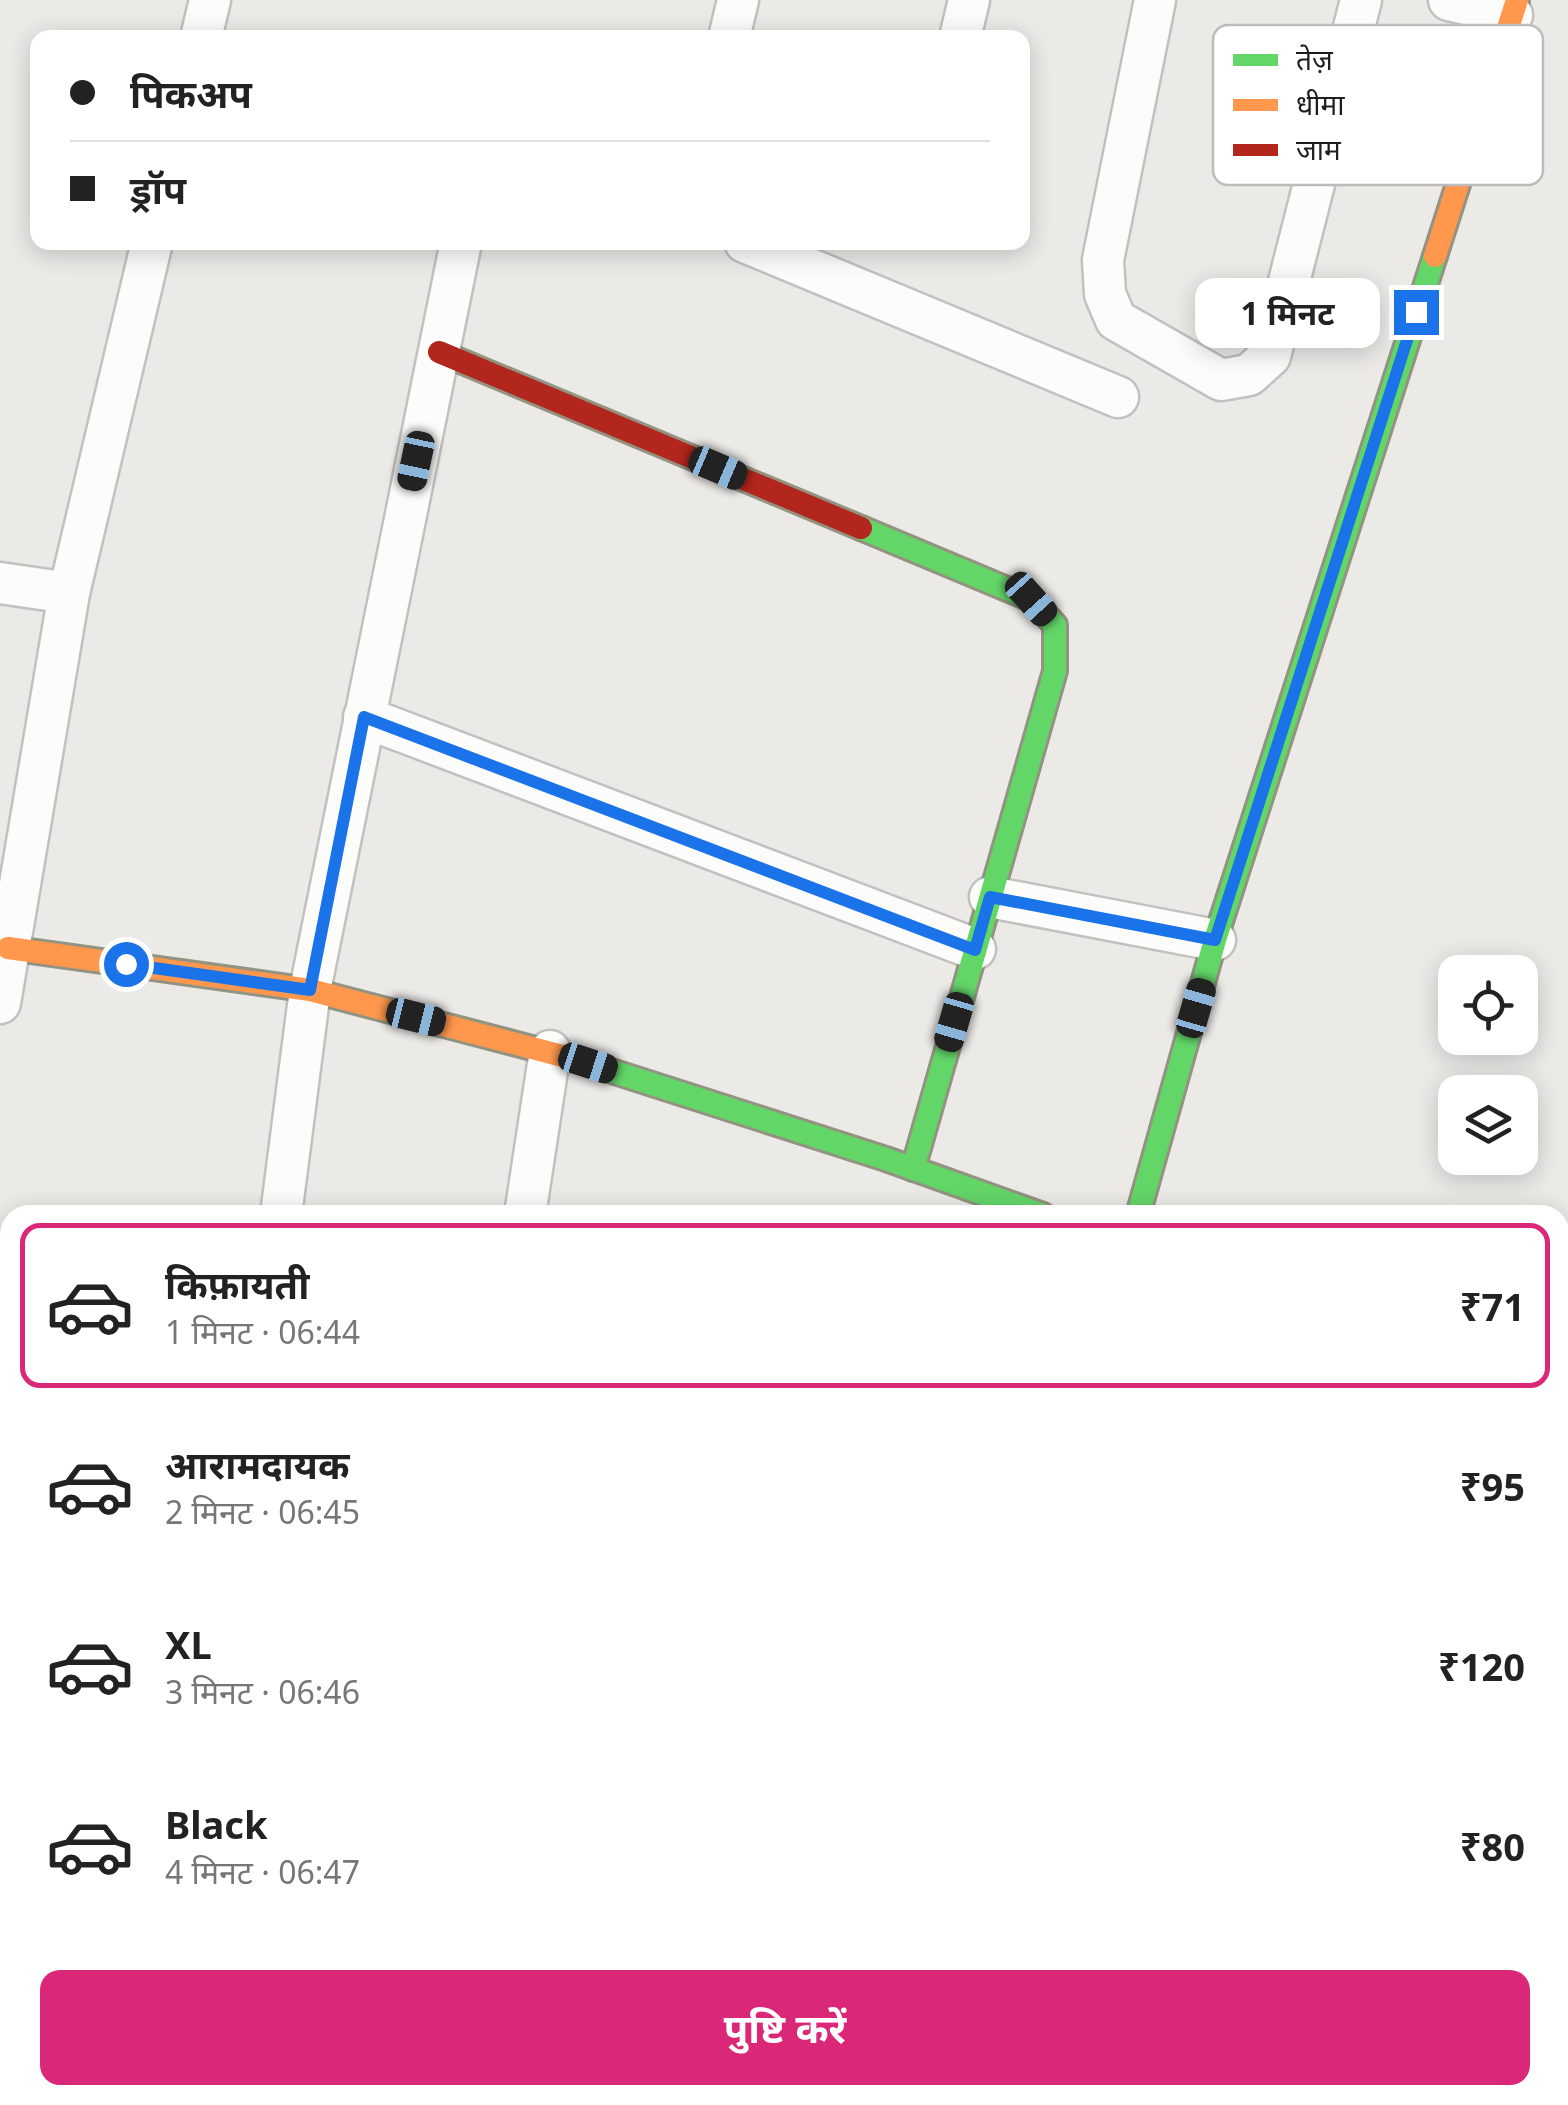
<!DOCTYPE html>
<html lang="hi">
<head>
<meta charset="utf-8">
<style>
  body { margin:0; font-family:"Noto Sans","Noto Sans Devanagari",sans-serif; background:#f6f6f6; color:#222; height:100vh; display:flex; flex-direction:column; font-size:38px; white-space:nowrap }
  * { box-sizing:border-box; margin:0 }
  p { font-size:32px; color:#767676 }
  .icon { flex:none; width:55px; height:55px; fill:none; stroke:currentColor; stroke-width:2; stroke-linecap:round; stroke-linejoin:round }
  .map { position:relative; flex:1; overflow:hidden }
  .drawer { position:absolute; left:0px; top:1205px; width:1570px; height:900px; display:flex; flex-direction:column; background:#fff; border-radius:30px 30px 0 0; box-shadow:0 5px 25px #0003 }
  .drawer>* { flex:none }
  .guide { position:absolute; left:30px; top:30px; width:1000px; height:220px; border-radius:20px; box-shadow:0 5px 25px #0003; display:grid; align-content:center; height:220px; padding:0 40px; background:#fff }
  .buttons { position:absolute; left:1438px; top:955px; display:grid; gap:20px }
  .buttons a { display:grid; place-items:center; width:100px; height:100px; border-radius:20px; background:#fff; box-shadow:0 5px 25px #0003; font-size:50px }
  .end { position:absolute; width:45px; height:45px; margin:-22px; border:12px solid #1a73e8; background:#fff; box-shadow:0 0 0 5px #fff }
  .from { border-radius:50% }
  .bubble { position:absolute; height:70px; border-radius:20px; background:#fff; box-shadow:0 5px 25px #0003; font-size:32px; font-weight:700; line-height:70px; text-align:center }
  .car { position:absolute; width:30px; height:60px; margin:-30px -15px; border-radius:12px; box-shadow:0 0 8px 2px #0007; background:linear-gradient(#222 24%,#8ab4d8 0 40%,#222 0 76%,#8ab4d8 0 86%,#222 0) }
  .guide b { display:flex; align-items:center; gap:35px; height:95px; font-size:38px }
  .guide b+b { border-top:2px solid #e0e0e0 }
  .guide i { width:25px; height:25px; background:#222 }
  ul { padding:18px 0 0; list-style:none }
  li { display:flex; align-items:center; gap:30px; height:165px; margin:0 20px 15px; padding:0 20px; border:5px solid transparent; border-radius:20px }
  li div { flex:1 }
  li b { display:block; font-size:38px }
  li em { font-style:normal; font-weight:700 }
  li.on { border-color:#db2777 }
  li>.icon { width:90px; height:90px; stroke-width:1.5 }
  .action { display:flex; gap:20px; margin-top:auto; padding:20px 40px }
  .action a { flex:1; height:115px; border-radius:20px; background:#db2777; color:#fff; font-size:40px; font-weight:700; line-height:115px; text-align:center }
  .map>svg:first-child { display:block }
</style>
</head>
<body>
<div class="map">
<svg width="1568" height="2105" viewBox="0 0 1568 2105">
  <rect width="100%" height="100%" fill="#eceae7"/>
  <g fill="none" stroke-linecap="round" stroke-linejoin="round">
    <defs>
      <g id="street">
        <polyline points="1155,0 1103,260 1105,294 1116,320 1221,380 1249,375 1270,356 1361,0"/>
        <polyline points="1449,0 1512,15"/>
        <polyline points="201,38 210,0"/>
        <polyline points="729,38 738,0"/>
        <polyline points="960,38 969,0"/>
        <polyline points="745,242 1118,397"/>
        <polyline points="0,583 69,593"/>
        <polyline points="364,717 975,949"/>
        <polyline points="990,897 1215,940"/>
        <polyline points="0,1003 69,593 152,242"/>
        <polyline points="281,1215 310,990 461,242"/>
        <polyline points="525,1215 550,1051"/>
        <polyline points="1560,1397 1568,1400"/>
        <polyline points="1560,1659 1568,1662"/>
        <polyline points="0,1770 10,1771"/>
        <polyline points="0,1881 10,1946"/>
        <polyline points="31,2095 33,2105"/>
        <polyline points="721,2105 722,2095"/>
        <polyline points="908,2105 910,2095"/>
        <polyline points="1110,2105 1111,2095"/>
        <polyline points="1400,2105 1403,2095"/>
      </g>
      <g id="fast">
        <polyline points="861,528 1031,599 1055,625 1055,671 913,1169"/>
        <polyline points="574,1059 886,1159 1043,1215"/>
        <polyline points="1138,1215 1215,940 1435,256"/>
      </g>
      <g id="slow">
        <polyline points="1435,256 1517,0"/>
        <polyline points="8,948 310,990 574,1059"/>
      </g>
      <polyline id="jam" points="439,352 861,528"/>
    </defs>
    <use href="#street" stroke="#c2c1bf" stroke-width="45"/>
    <use href="#fast" stroke="#929381" stroke-width="28"/>
    <use href="#slow" stroke="#929381" stroke-width="28"/>
    <use href="#jam" stroke="#929381" stroke-width="28"/>
    <use href="#street" stroke="#fcfcfb" stroke-width="40"/>
    <use href="#fast" stroke="#63d668" stroke-width="22"/>
    <use href="#slow" stroke="#ff974d" stroke-width="22"/>
    <use href="#jam" stroke="#b3261e" stroke-width="22"/>
  </g>
  <g fill="none" stroke-linecap="round" stroke-linejoin="round">
    <polyline stroke="#1a73e8" stroke-width="12" points="126,964 310,990 364,717 975,950 990,897 1215,940 1416,312"/>
  </g>
  <rect x="1213" y="25" width="330" height="160" rx="15" fill="#fff" stroke="#bcbcbc" stroke-width="2.5"/>
  <rect x="1233" y="54" width="45" height="12" fill="#63d668"/>
  <rect x="1233" y="99" width="45" height="12" fill="#ff974d"/>
  <rect x="1233" y="144" width="45" height="12" fill="#b3261e"/>
  <g font-size="28" fill="#1e1e1e">
    <text x="1296" y="70">तेज़</text>
    <text x="1296" y="115">धीमा</text>
    <text x="1296" y="160">जाम</text>
  </g>
</svg>
<div class="buttons">
<a><svg class="icon" aria-label="locate" viewBox="0 0 24 24"><circle cx="12" cy="12" r="6"/><path d="M12 2v4M12 18v4M2 12h4M18 12h4"/></svg></a>
<a><svg class="icon" aria-label="layers" viewBox="0 0 24 24"><path d="M12 4l9 5-9 5-9-5zM3 14l9 5 9-5"/></svg></a>
</div>
<i class="end from" style="left:126px;top:964px"></i>
<i class="end" style="left:1416px;top:312px"></i>
<div class="bubble" style="left:1195px;top:278px;width:185px">1 मिनट</div>
<i class="car" style="left:416px;top:461px;rotate:192deg"></i>
<i class="car" style="left:718px;top:468px;rotate:113deg"></i>
<i class="car" style="left:1031px;top:599px;rotate:138deg"></i>
<i class="car" style="left:1196px;top:1008px;rotate:16deg"></i>
<i class="car" style="left:416px;top:1017px;rotate:104deg"></i>
<i class="car" style="left:954px;top:1022px;rotate:196deg"></i>
<i class="car" style="left:588px;top:1063px;rotate:108deg"></i>
<div class="guide">
<b><i class="from"></i>पिकअप</b>
<b><i></i>ड्रॉप</b>
</div>
<section class="drawer">
<ul>
<li class="on"><svg class="icon" aria-label="car" viewBox="0 0 24 24"><path d="M5 17H2v-5l4-1 3-4h7l3 4 3 1v5h-3M9 17h6M6 11h13"/><circle cx="7" cy="17" r="2"/><circle cx="17" cy="17" r="2"/></svg><div><b>किफ़ायती</b><p>1 मिनट · 06:44</p></div><em>₹71</em></li>
<li><svg class="icon" aria-label="car" viewBox="0 0 24 24"><path d="M5 17H2v-5l4-1 3-4h7l3 4 3 1v5h-3M9 17h6M6 11h13"/><circle cx="7" cy="17" r="2"/><circle cx="17" cy="17" r="2"/></svg><div><b>आरामदायक</b><p>2 मिनट · 06:45</p></div><em>₹95</em></li>
<li><svg class="icon" aria-label="car" viewBox="0 0 24 24"><path d="M5 17H2v-5l4-1 3-4h7l3 4 3 1v5h-3M9 17h6M6 11h13"/><circle cx="7" cy="17" r="2"/><circle cx="17" cy="17" r="2"/></svg><div><b>XL</b><p>3 मिनट · 06:46</p></div><em>₹120</em></li>
<li><svg class="icon" aria-label="car" viewBox="0 0 24 24"><path d="M5 17H2v-5l4-1 3-4h7l3 4 3 1v5h-3M9 17h6M6 11h13"/><circle cx="7" cy="17" r="2"/><circle cx="17" cy="17" r="2"/></svg><div><b>Black</b><p>4 मिनट · 06:47</p></div><em>₹80</em></li>
</ul>
<div class="action"><a>पुष्टि करें</a></div>
</section>
</div>
</body>
</html>
